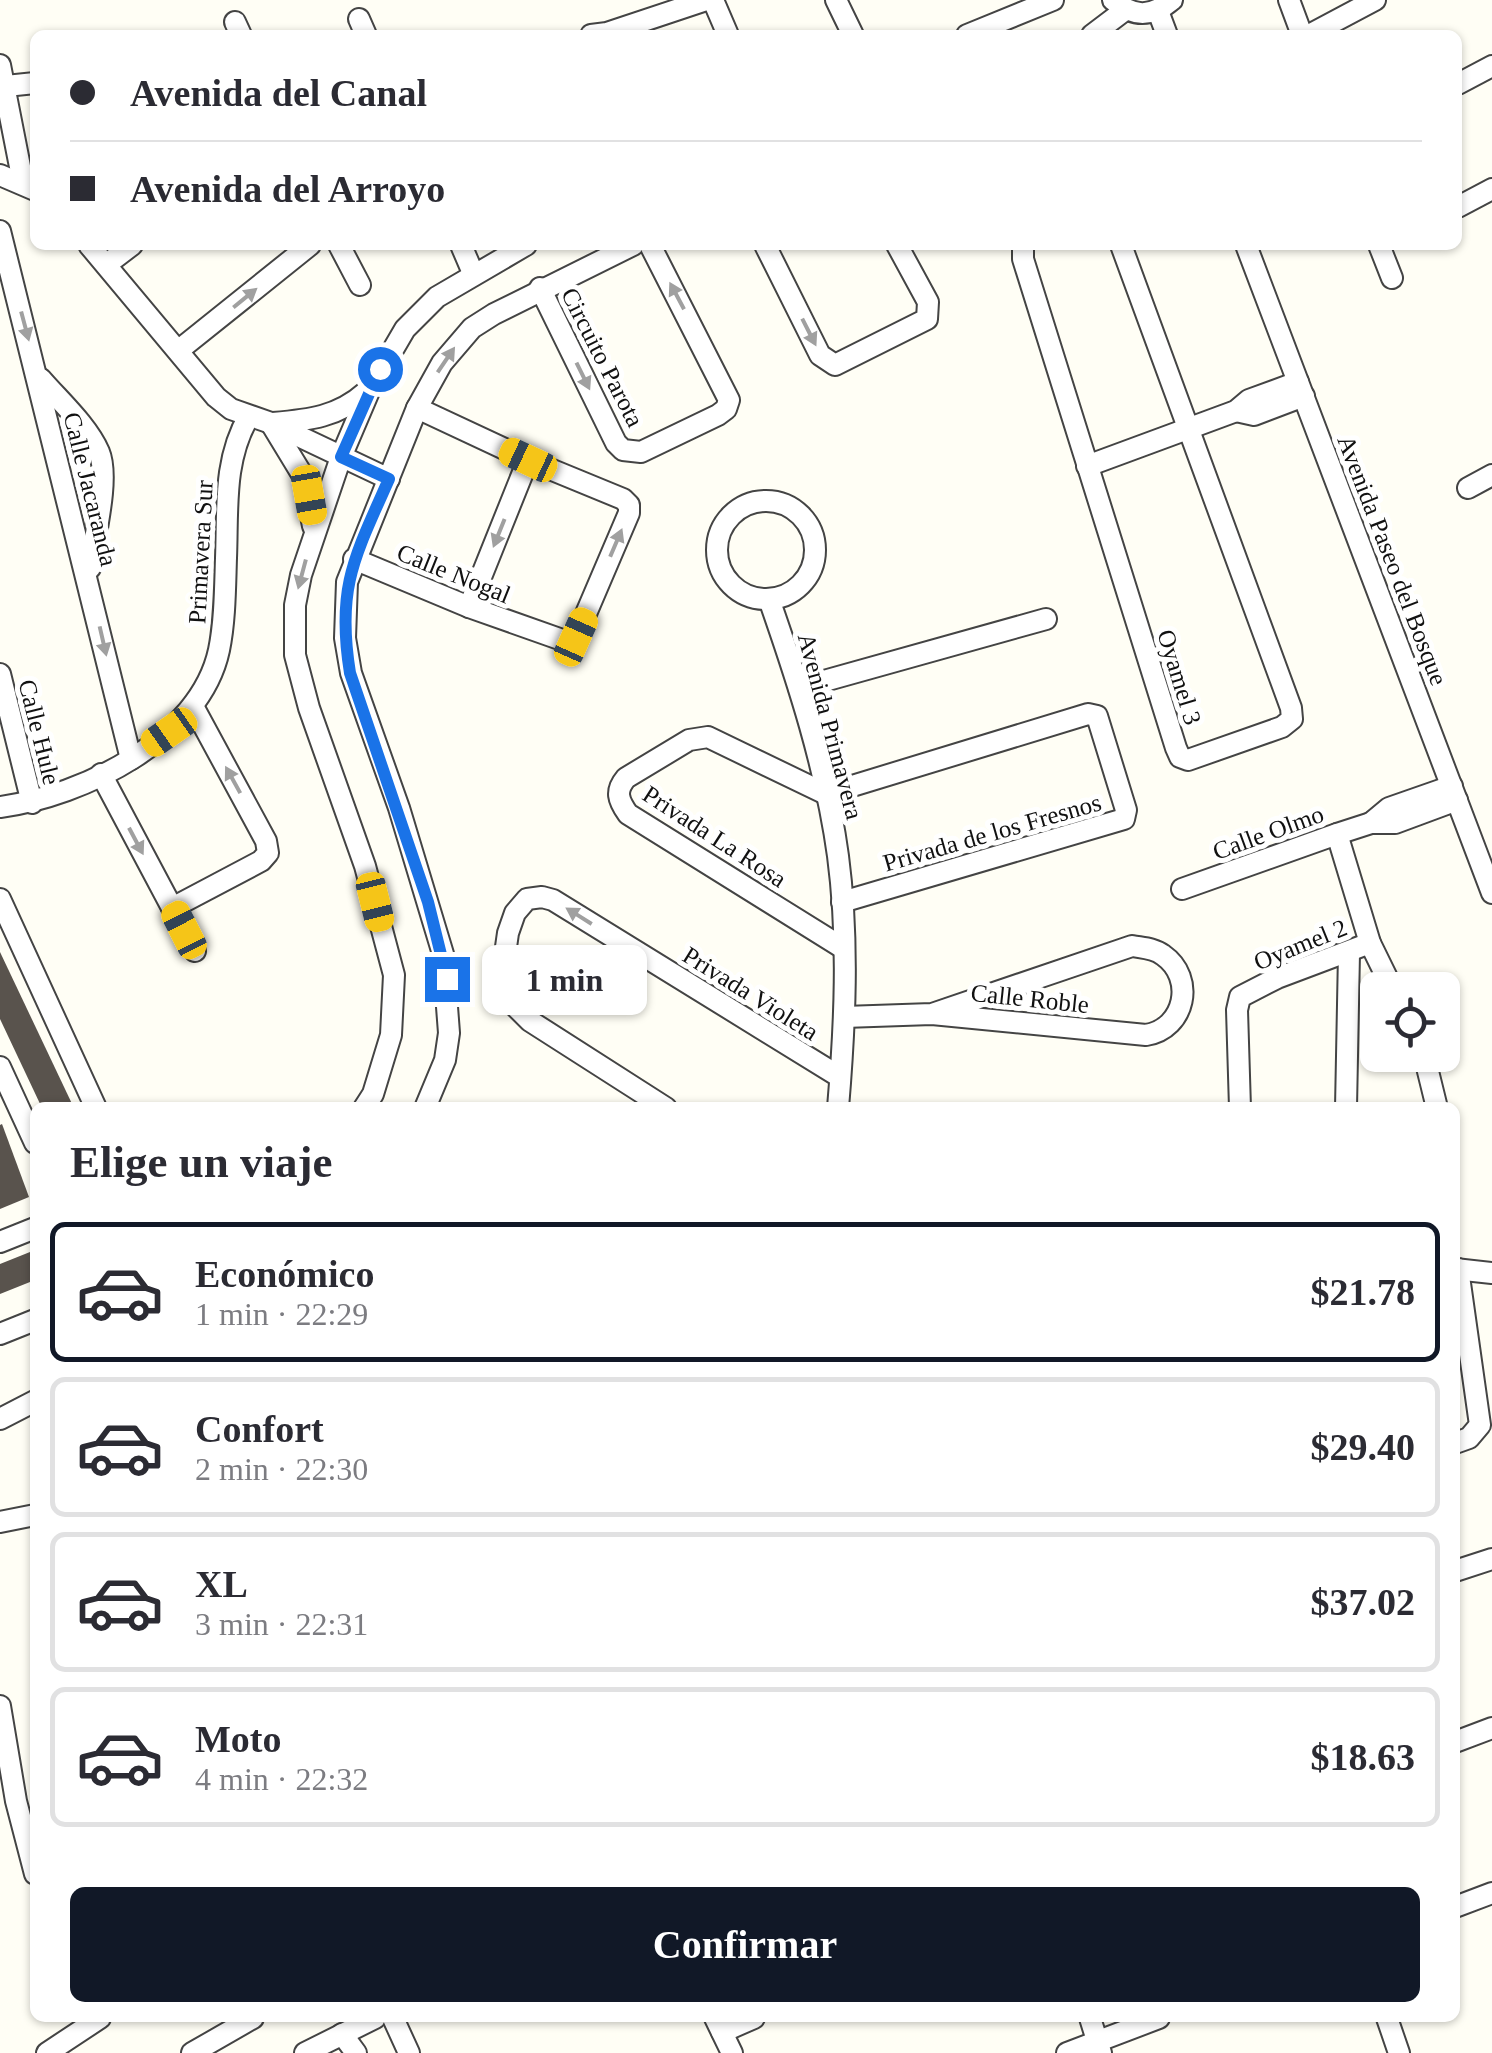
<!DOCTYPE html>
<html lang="es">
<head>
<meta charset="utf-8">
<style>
  body { margin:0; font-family:"Times New Roman",serif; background:#f7f7f7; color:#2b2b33; height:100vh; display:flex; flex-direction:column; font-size:38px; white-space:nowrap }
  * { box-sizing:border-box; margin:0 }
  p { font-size:32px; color:#7c7c81 }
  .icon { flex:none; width:55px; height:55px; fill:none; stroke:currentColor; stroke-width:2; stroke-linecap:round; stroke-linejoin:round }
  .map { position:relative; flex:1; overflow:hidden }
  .drawer { position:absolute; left:30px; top:1102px; width:1430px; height:920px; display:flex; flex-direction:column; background:#fff; border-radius:15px; box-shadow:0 2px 8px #0004 }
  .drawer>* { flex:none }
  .hud { position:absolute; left:30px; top:30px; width:1432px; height:220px; border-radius:15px; box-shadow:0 2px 8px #0004; display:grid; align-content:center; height:220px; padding:0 40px; background:#fff }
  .tools { position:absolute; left:1360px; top:972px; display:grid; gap:20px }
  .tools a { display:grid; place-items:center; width:100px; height:100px; border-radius:15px; background:#fff; box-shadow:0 2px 8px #0004; font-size:50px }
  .end { position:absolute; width:45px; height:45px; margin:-22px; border:12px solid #1a73e8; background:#fff; box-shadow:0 0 0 5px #fff }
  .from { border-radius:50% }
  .bubble { position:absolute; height:70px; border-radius:15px; background:#fff; box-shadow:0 2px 8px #0004; font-size:32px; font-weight:800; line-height:70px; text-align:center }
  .car { position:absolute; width:30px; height:60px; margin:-30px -15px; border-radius:12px; box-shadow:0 0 8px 2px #0007; background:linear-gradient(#f5c518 24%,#345 0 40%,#f5c518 0 76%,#345 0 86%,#f5c518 0) }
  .hud b { display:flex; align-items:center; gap:35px; height:95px; font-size:38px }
  .hud b+b { border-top:2px solid #e1e1e2 }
  .hud i { width:25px; height:25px; background:#2b2b33 }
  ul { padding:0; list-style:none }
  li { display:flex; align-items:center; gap:30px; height:140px; margin:0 20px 15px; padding:0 20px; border:5px solid #e1e1e2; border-radius:15px }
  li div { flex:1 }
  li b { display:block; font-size:38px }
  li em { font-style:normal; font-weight:800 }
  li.selected { border-color:#111827 }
  li>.icon { width:90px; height:90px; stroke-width:1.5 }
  h2 { padding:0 40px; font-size:45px; line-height:120px }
  .cta { display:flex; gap:20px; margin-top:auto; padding:20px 40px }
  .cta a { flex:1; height:115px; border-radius:15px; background:#111827; color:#fff; font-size:40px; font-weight:800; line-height:115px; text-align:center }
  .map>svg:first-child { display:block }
</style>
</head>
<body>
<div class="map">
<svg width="1492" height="2053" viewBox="0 0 1492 2053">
  <rect width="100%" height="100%" fill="#fffef5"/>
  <g fill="#59534d">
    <polygon points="0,952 74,1108 42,1108 0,1019"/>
    <polygon points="2,1124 29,1197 0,1209 0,1125"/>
    <polygon points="35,1250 35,1280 0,1294 0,1264"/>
  </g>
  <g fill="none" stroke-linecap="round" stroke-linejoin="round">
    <defs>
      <g id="street">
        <polyline points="713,0 728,35"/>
        <polyline points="836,0 853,35"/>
        <path d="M1113 0C1133 17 1151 18 1172 0"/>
        <polyline points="1289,0 1302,35"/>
        <polyline points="1158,11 1167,35"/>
        <polyline points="359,19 366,35"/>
        <polyline points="235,22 241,35"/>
        <polyline points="591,35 607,33 706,0"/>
        <polyline points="967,35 1053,0"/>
        <polyline points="1092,35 1125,10"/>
        <polyline points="1309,35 1375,0"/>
        <polyline points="0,65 23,182"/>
        <polyline points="1458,84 1492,66"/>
        <polyline points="6,86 35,83"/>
        <polyline points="0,175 35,190"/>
        <polyline points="1458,207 1492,189"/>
        <polyline points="0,231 131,759"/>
        <polyline points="89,245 216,397 231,409 271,423 389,479"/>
        <polyline points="339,245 360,285"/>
        <polyline points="461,245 473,273"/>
        <polyline points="765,245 820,355 835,365 927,319 928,302 897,245"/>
        <polyline points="1023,245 1023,259 1176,748 1180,757 1188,760 1282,727 1292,719 1291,708 1121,245"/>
        <polyline points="1246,245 1492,893"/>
        <polyline points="1379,245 1392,278"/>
        <polyline points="107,264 132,245"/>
        <polyline points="540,288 616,443 623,450 641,452 718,415 726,409 729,400 650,245"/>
        <polyline points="179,350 310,245"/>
        <path d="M41 379C60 401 87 425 99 452 110 478 94 539 90 568"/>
        <polyline points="1236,411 1254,415 1304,396"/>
        <path d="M273 423C309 420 338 417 366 392"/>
        <polyline points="272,425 303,476 313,526"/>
        <polyline points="1087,466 1236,411 1249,400 1298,382"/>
        <polyline points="1468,488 1492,475"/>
        <circle cx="766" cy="550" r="49"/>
        <polyline points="354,559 469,607 568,642 576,637 629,513 629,505 623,499 528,460 417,408"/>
        <path d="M769 599C798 682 826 768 838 856 849 939 845 1025 838 1108"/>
        <polyline points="469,607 528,460"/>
        <polyline points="0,674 32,803"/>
        <polyline points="799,688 1046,619"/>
        <polyline points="101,774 195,951"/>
        <path d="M0 807C83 796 200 739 219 650 225 621 225 588 226 558 228 509 223 460 249 416"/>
        <polyline points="1371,823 1389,808 1452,786"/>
        <polyline points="1337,834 1370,943 1393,990"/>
        <polyline points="1182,889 1337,834 1371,823 1395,823 1457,800"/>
        <polyline points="0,899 96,1108"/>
        <path d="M842 902 1124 819 1126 810 1097 716 1088 714 826 794 708 737 689 740 626 778C615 791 618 800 628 814L843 948"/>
        <polyline points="172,908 261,861 268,853 266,841 194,708"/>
        <path d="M844 1017 932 1014 1146 1035C1185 1029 1196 978 1163 955 1154 948 1142 948 1132 946L932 1014"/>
        <polyline points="1424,1055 1437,1108"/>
        <polyline points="0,1067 35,1143"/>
        <polyline points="364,1108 373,1094 391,1035 394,975 365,866 309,708 295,655 295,605 301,575 341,457 370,389 405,329 437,297 526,245"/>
        <polyline points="425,1108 445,1060 449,1033 443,954 399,808 351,673 345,638 347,582 417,408 442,363 472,328 494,314 633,245"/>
        <polyline points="666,1108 530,1021 513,1004 504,961 508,933 515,913 527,899 542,897 553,900 840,1077"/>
        <polyline points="1240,1108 1237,1010 1240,997 1277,978 1370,943"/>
        <polyline points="1346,1108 1349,953"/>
        <polyline points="0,1242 35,1228"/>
        <polyline points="1455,1269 1492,1273"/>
        <polyline points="0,1334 35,1320"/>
        <polyline points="0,1419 35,1401"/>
        <polyline points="1455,1443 1469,1438 1480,1425 1458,1269"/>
        <polyline points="0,1522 35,1515"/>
        <polyline points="1455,1571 1492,1559"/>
        <polyline points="0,1706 16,1801 35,1874"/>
        <polyline points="1455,1742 1492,1728"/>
        <polyline points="1455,1907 1492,1893"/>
        <polyline points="393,2018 409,2053"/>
        <polyline points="715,2018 732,2053"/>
        <polyline points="1090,2018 1101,2053"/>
        <polyline points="1387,2018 1399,2053"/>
        <polyline points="722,2032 754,2018"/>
        <polyline points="342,2034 356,2053"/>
        <polyline points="47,2053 100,2018"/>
        <polyline points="192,2053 253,2018"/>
        <polyline points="305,2053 375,2018"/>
        <polyline points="1067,2053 1159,2018"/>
      </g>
    </defs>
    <use href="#street" stroke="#444" stroke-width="24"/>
    <use href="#street" stroke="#fff" stroke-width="20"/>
  </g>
  <defs><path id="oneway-solid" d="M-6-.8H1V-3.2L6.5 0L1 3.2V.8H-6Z" transform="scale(2.5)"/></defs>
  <g fill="#a0a0a0">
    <use href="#oneway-solid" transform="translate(677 296) rotate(-118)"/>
    <use href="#oneway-solid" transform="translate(245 298) rotate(-39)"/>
    <use href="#oneway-solid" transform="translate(25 326) rotate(75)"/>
    <use href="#oneway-solid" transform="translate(809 332) rotate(63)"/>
    <use href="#oneway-solid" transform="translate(446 360) rotate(-56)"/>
    <use href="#oneway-solid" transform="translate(583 376) rotate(64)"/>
    <use href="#oneway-solid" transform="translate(499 533) rotate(112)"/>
    <use href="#oneway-solid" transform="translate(616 543) rotate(-67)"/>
    <use href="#oneway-solid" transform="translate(302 574) rotate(105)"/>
    <use href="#oneway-solid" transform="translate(103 641) rotate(77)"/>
    <use href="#oneway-solid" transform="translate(233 780) rotate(-119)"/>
    <use href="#oneway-solid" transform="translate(136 841) rotate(62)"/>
    <use href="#oneway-solid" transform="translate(579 916) rotate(-148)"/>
  </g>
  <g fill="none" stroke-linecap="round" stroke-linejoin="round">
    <path stroke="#1a73e8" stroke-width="12" d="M380 369 341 457 389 479C355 556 336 587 350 673L428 902 447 979"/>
  </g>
  <g text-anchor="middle" stroke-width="10" stroke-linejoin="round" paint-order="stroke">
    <g font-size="25" fill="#111" stroke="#fff">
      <text transform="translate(603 357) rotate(63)" y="9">Circuito Parota</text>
      <text transform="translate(91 489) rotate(76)" y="9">Calle Jacaranda</text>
      <text transform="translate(200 552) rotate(-87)" y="9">Primavera Sur</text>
      <text transform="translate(1393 560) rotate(69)" y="9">Avenida Paseo del Bosque</text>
      <text transform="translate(454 573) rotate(22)" y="9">Calle Nogal</text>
      <text transform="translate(1180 677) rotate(73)" y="9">Oyamel 3</text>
      <text transform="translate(831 726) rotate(75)" y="9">Avenida Primavera</text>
      <text transform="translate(40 732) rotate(76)" y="9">Calle Hule</text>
      <text transform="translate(992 832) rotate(-16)" y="9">Privada de los Fresnos</text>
      <text transform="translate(1268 832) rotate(-20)" y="9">Calle Olmo</text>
      <text transform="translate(715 836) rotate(33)" y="9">Privada La Rosa</text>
      <text transform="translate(1300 944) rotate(-22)" y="9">Oyamel 2</text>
      <text transform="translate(751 993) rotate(32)" y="9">Privada Violeta</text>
      <text transform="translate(1030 998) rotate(6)" y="9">Calle Roble</text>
    </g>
  </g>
</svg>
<div class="tools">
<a><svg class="icon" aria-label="locate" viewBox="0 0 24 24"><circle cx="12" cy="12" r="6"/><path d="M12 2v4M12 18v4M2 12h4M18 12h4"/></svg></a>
</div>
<i class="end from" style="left:380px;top:369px"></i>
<i class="end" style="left:447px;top:979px"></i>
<div class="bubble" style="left:482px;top:945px;width:165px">1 min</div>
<i class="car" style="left:528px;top:460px;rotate:295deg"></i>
<i class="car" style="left:309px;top:495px;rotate:170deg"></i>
<i class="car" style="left:576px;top:637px;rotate:24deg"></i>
<i class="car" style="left:169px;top:732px;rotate:235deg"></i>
<i class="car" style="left:375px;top:902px;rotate:166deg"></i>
<i class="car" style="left:184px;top:930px;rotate:333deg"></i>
<div class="hud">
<b><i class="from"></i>Avenida del Canal</b>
<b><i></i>Avenida del Arroyo</b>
</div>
<section class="drawer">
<h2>Elige un viaje</h2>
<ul>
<li class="selected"><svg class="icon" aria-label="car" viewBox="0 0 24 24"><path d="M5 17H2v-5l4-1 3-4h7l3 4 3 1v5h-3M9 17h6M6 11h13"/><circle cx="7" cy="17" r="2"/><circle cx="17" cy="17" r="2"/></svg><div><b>Económico</b><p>1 min · 22:29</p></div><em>$21.78</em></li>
<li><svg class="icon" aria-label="car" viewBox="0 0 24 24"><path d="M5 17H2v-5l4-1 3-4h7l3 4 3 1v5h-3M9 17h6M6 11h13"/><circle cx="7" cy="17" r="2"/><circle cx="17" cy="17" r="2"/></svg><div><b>Confort</b><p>2 min · 22:30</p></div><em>$29.40</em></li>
<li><svg class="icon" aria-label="car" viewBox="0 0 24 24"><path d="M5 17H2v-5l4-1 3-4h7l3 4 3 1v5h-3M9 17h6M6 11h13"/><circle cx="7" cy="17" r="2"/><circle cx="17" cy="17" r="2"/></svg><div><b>XL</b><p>3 min · 22:31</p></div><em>$37.02</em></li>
<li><svg class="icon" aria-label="car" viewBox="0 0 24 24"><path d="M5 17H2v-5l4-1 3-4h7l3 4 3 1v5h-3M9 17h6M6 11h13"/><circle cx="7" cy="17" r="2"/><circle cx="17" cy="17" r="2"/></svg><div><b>Moto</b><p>4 min · 22:32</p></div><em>$18.63</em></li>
</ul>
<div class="cta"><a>Confirmar</a></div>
</section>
</div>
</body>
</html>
